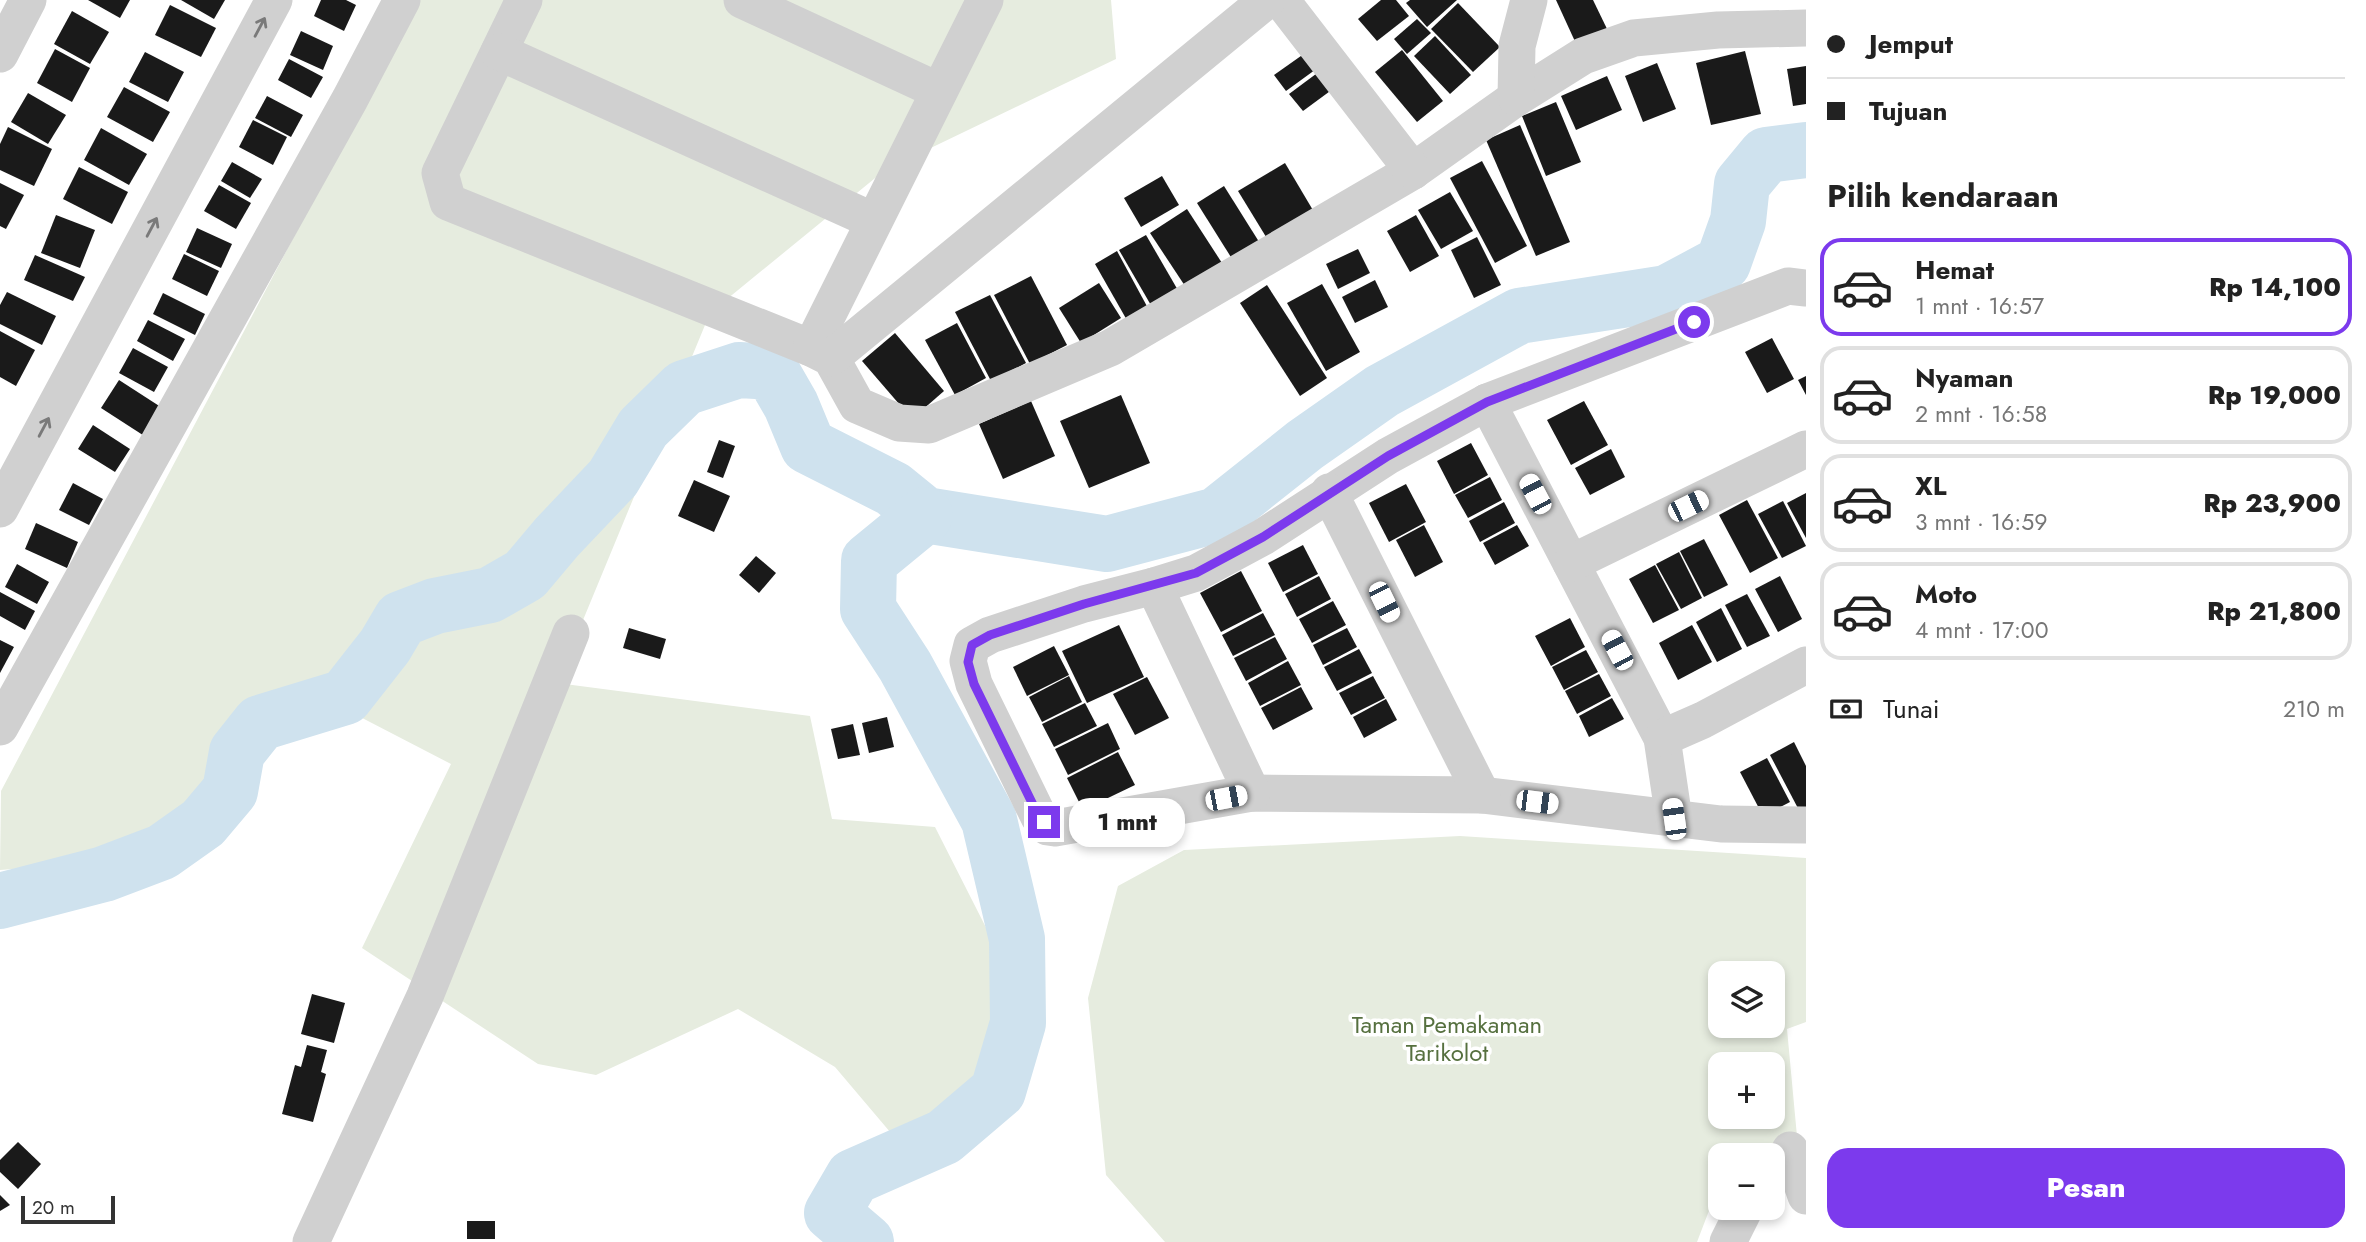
<!DOCTYPE html>
<html lang="id">
<head>
<meta charset="utf-8">
<style>
  body { margin:0; font-family:Jost,sans-serif; background:#f2f2f2; color:#222; height:100vh; display:flex; flex-direction:column; font-size:26px; white-space:nowrap }
  * { box-sizing:border-box; margin:0 }
  p { font-size:23px; color:#767676 }
  .icon { flex:none; width:38px; height:38px; fill:none; stroke:currentColor; stroke-width:2; stroke-linecap:round; stroke-linejoin:round }
  .map { position:relative; flex:1; overflow:hidden }
  .panel { display:flex; flex-direction:column; background:#fff; width:560px }
  .panel>* { flex:none }
  .top-card { display:grid; align-content:center; height:154px; padding:0 21px; background:#fff }
  .controls { position:absolute; left:1708px; top:961px; display:grid; gap:14px }
  .controls a { display:grid; place-items:center; width:77px; height:77px; border-radius:14px; background:#fff; box-shadow:0 4px 10px #0003; font-size:35px }
  .scale { position:absolute; left:21px; bottom:18px; width:94px; box-sizing:border-box; padding-left:7px; border:4px solid #333; border-top:0; font-size:19px; line-height:24px; white-space:nowrap; color:#333; -webkit-text-stroke:5px #fff; paint-order:stroke }
  .end { position:absolute; width:32px; height:32px; margin:-16px; border:9px solid #7c3aed; background:#fff; box-shadow:0 0 0 4px #fff }
  .from { border-radius:50% }
  .bubble { position:absolute; height:49px; border-radius:21px; background:#fff; box-shadow:0 4px 10px #0003; font-size:23px; font-weight:800; line-height:49px; text-align:center }
  .car { position:absolute; width:21px; height:42px; margin:-21px -10px; border-radius:9px; box-shadow:0 0 5px 2px #0007; background:linear-gradient(#fff 24%,#345 0 40%,#fff 0 76%,#345 0 86%,#fff 0) }
  .top-card b { display:flex; align-items:center; gap:24px; height:66px; font-size:26px }
  .top-card b+b { border-top:2px solid #e0e0e0 }
  .top-card i { width:18px; height:18px; background:#222 }
  ul { padding:0; list-style:none }
  li { display:flex; align-items:center; gap:21px; height:98px; margin:0 14px 10px; padding:0 7px; border:4px solid #e0e0e0; border-radius:21px }
  li div { flex:1 }
  li b { display:block; font-size:26px }
  li em { font-style:normal; font-weight:800 }
  li.on { border-color:#7c3aed }
  li>.icon { width:63px; height:63px; stroke-width:1.5 }
  h2 { padding:0 21px; font-size:32px; line-height:84px }
  .pay { display:flex; align-items:center; gap:18px; height:77px; padding:0 21px; font-size:26px }
  .pay p { margin-inline-start:auto }
  .action { display:flex; gap:14px; margin-top:auto; padding:14px 21px }
  .action a { flex:1; height:80px; border-radius:21px; background:#7c3aed; color:#fff; font-size:28px; font-weight:800; line-height:80px; text-align:center }
  main { display:flex; flex:1; min-height:0 }
  .map>svg:first-child { display:block }
</style>
</head>
<body>
<main>
<div class="map">
<svg width="1806" height="1242" viewBox="0 0 1806 1242">
  <rect width="100%" height="100%" fill="#fff"/>
  <g fill="#e6ecdf" fill-rule="evenodd">
    <polygon points="419,0 1111,0 1116,59 885,170 710,313 557,683 810,716 832,819 935,827 1008,971 988,1100 896,1139 835,1067 738,1009 596,1075 538,1064 362,948 451,764 312,692 129,860 0,870 1,791"/>
    <path d="M1460 836 1806 858V1022L1787 1029 1798 1147 1765 1155H1720V1182L1697 1242H1165L1106 1175 1088 998 1118 886 1184 850ZM1720 973H1773V1026H1720ZM1720 1064H1773V1116H1720Z"/>
  </g>
  <g fill="none" stroke-linecap="round" stroke-linejoin="round">
    <g stroke="#cfe2ee" stroke-width="56">
      <polyline points="0,901 104,874 162,852 203,823 230,791 237,752 260,723 345,697 385,646 401,619 435,606 490,595 525,575 557,537 613,478 643,428 684,388 739,370 772,372 791,405 808,446 893,489 925,515 1107,544 1217,515 1305,445 1382,391 1519,316 1667,293 1723,263 1738,221 1742,184 1766,155 1806,150"/>
      <polyline points="866,1242 832,1213 853,1177 944,1137 998,1091 1018,1023 1017,939 989,820 905,666 868,609 869,561 925,515"/>
    </g>
  </g>
  <g fill="#1a1a1a">
    <polygon points="88,0 130,0 120,18"/>
    <polygon points="181,0 225,0 214,19"/>
    <polygon points="321,0 346,0 356,5 344,31 314,16"/>
    <polygon points="1381,0 1396,0 1409,16 1377,41 1358,19"/>
    <polygon points="1410,0 1457,0 1427,27 1406,3"/>
    <polygon points="1556,0 1593,0 1609,33 1578,48"/>
    <polygon points="1458,3 1500,47 1473,72 1431,29"/>
    <polygon points="170,5 216,28 201,57 155,35"/>
    <polygon points="72,11 109,32 90,64 54,44"/>
    <polygon points="1417,19 1431,33 1407,54 1394,39"/>
    <polygon points="301,31 333,46 323,70 290,55"/>
    <polygon points="1435,36 1471,75 1450,94 1414,56"/>
    <polygon points="55,49 90,68 72,102 37,83"/>
    <polygon points="1402,50 1443,101 1417,122 1375,72"/>
    <polygon points="1308,51 1319,67 1286,91 1274,75"/>
    <polygon points="1745,51 1761,114 1711,125 1696,63"/>
    <polygon points="145,52 184,72 168,102 129,82"/>
    <polygon points="289,59 323,77 311,98 278,80"/>
    <polygon points="1657,63 1676,109 1643,122 1625,76"/>
    <polygon points="1806,66 1806,104 1793,106 1787,69"/>
    <polygon points="1324,68 1337,86 1303,111 1289,94"/>
    <polygon points="1607,76 1622,110 1576,130 1561,96"/>
    <polygon points="124,87 170,112 153,142 107,117"/>
    <polygon points="28,93 66,115 48,144 11,122"/>
    <polygon points="267,96 303,115 291,137 255,118"/>
    <polygon points="1556,102 1581,162 1546,176 1522,116"/>
    <polygon points="253,120 287,137 273,165 239,147"/>
    <polygon points="1520,125 1570,242 1536,256 1486,140"/>
    <polygon points="8,127 52,149 34,186 0,170 0,144"/>
    <polygon points="101,128 147,154 129,185 84,160"/>
    <polygon points="1482,161 1527,246 1495,263 1450,178"/>
    <polygon points="232,162 262,179 250,198 221,181"/>
    <polygon points="1285,163 1317,217 1271,245 1238,191"/>
    <polygon points="79,167 128,192 112,224 63,199"/>
    <polygon points="1162,176 1179,205 1141,227 1124,198"/>
    <polygon points="0,183 24,195 6,229 0,226"/>
    <polygon points="219,185 251,203 236,229 204,211"/>
    <polygon points="1224,186 1261,245 1234,262 1197,203"/>
    <polygon points="1450,192 1473,231 1441,249 1418,210"/>
    <polygon points="1187,209 1222,263 1185,286 1150,233"/>
    <polygon points="56,215 95,230 80,268 41,253"/>
    <polygon points="1416,215 1439,256 1410,272 1387,231"/>
    <polygon points="197,228 232,244 221,268 186,252"/>
    <polygon points="1146,235 1179,292 1152,307 1119,250"/>
    <polygon points="1477,237 1501,285 1474,298 1451,250"/>
    <polygon points="1358,249 1370,273 1338,289 1326,264"/>
    <polygon points="1117,251 1149,310 1128,322 1095,264"/>
    <polygon points="184,254 219,271 207,296 172,279"/>
    <polygon points="35,255 85,277 73,301 24,280"/>
    <polygon points="1031,276 1067,345 1030,364 994,295"/>
    <polygon points="1375,280 1388,307 1355,323 1342,297"/>
    <polygon points="1099,283 1121,318 1081,343 1059,308"/>
    <polygon points="1322,284 1360,352 1326,371 1287,303"/>
    <polygon points="1267,285 1327,378 1300,396 1240,303"/>
    <polygon points="7,292 56,316 42,345 0,324 0,305"/>
    <polygon points="163,293 205,314 195,335 153,314"/>
    <polygon points="990,295 1026,363 991,381 955,312"/>
    <polygon points="148,320 185,339 173,361 137,341"/>
    <polygon points="957,323 986,378 955,395 925,340"/>
    <polygon points="0,331 35,350 16,386 0,377"/>
    <polygon points="895,333 944,391 912,419 862,361"/>
    <polygon points="1772,338 1794,379 1767,393 1745,352"/>
    <polygon points="133,348 168,367 154,392 119,373"/>
    <polygon points="1806,376 1806,395 1798,380"/>
    <polygon points="119,380 167,411 149,439 101,408"/>
    <polygon points="1121,395 1150,463 1089,488 1060,421"/>
    <polygon points="1031,401 1055,456 1003,479 979,424"/>
    <polygon points="1584,401 1608,445 1571,465 1547,420"/>
    <polygon points="93,425 130,449 115,472 78,449"/>
    <polygon points="719,440 735,446 723,478 707,472"/>
    <polygon points="1471,443 1488,475 1454,494 1437,461"/>
    <polygon points="1611,449 1625,477 1590,495 1575,468"/>
    <polygon points="1490,477 1502,500 1468,518 1455,495"/>
    <polygon points="694,480 730,496 714,532 678,516"/>
    <polygon points="73,483 103,499 89,525 59,510"/>
    <polygon points="1406,484 1426,522 1389,542 1369,503"/>
    <polygon points="1806,493 1806,538 1787,503"/>
    <polygon points="1747,500 1778,558 1750,573 1719,515"/>
    <polygon points="1783,501 1806,546 1782,558 1758,514"/>
    <polygon points="1504,502 1515,523 1480,542 1469,521"/>
    <polygon points="36,523 78,542 67,568 25,549"/>
    <polygon points="1424,525 1443,562 1415,577 1396,540"/>
    <polygon points="1517,525 1529,546 1495,565 1483,543"/>
    <polygon points="1704,539 1728,585 1704,597 1680,551"/>
    <polygon points="1303,545 1318,574 1283,592 1268,563"/>
    <polygon points="1679,552 1702,598 1681,609 1656,564"/>
    <polygon points="756,556 776,573 759,593 739,575"/>
    <polygon points="17,564 49,582 37,604 5,587"/>
    <polygon points="1655,565 1679,610 1653,623 1629,579"/>
    <polygon points="1241,571 1262,611 1221,632 1200,593"/>
    <polygon points="1319,576 1331,599 1297,617 1285,594"/>
    <polygon points="1780,576 1802,619 1778,632 1755,589"/>
    <polygon points="0,592 35,611 25,630 0,616"/>
    <polygon points="1747,594 1770,636 1747,647 1725,605"/>
    <polygon points="1333,601 1346,625 1312,643 1299,619"/>
    <polygon points="1721,608 1742,649 1717,662 1696,622"/>
    <polygon points="1263,613 1275,635 1233,656 1222,635"/>
    <polygon points="1570,618 1585,647 1551,666 1535,636"/>
    <polygon points="1119,625 1144,677 1087,703 1062,651"/>
    <polygon points="1692,625 1712,662 1678,680 1659,643"/>
    <polygon points="629,628 666,639 660,659 623,648"/>
    <polygon points="1347,628 1357,647 1323,665 1313,645"/>
    <polygon points="1275,637 1287,659 1246,681 1234,658"/>
    <polygon points="0,640 14,647 0,673"/>
    <polygon points="1054,646 1069,675 1027,696 1013,667"/>
    <polygon points="1359,649 1372,673 1337,691 1324,667"/>
    <polygon points="1586,650 1598,672 1564,690 1552,667"/>
    <polygon points="1288,661 1301,685 1260,706 1248,683"/>
    <polygon points="1599,674 1611,696 1577,714 1565,691"/>
    <polygon points="1069,676 1082,702 1042,722 1029,697"/>
    <polygon points="1373,676 1385,698 1351,715 1339,693"/>
    <polygon points="1147,677 1169,718 1135,735 1113,694"/>
    <polygon points="1301,687 1313,709 1273,730 1261,708"/>
    <polygon points="1612,698 1624,719 1589,737 1579,716"/>
    <polygon points="1386,699 1397,720 1364,738 1353,717"/>
    <polygon points="1085,703 1097,726 1054,747 1042,724"/>
    <polygon points="887,717 894,747 869,753 862,723"/>
    <polygon points="1108,723 1120,749 1068,775 1055,749"/>
    <polygon points="853,724 860,755 838,759 831,729"/>
    <polygon points="1794,742 1806,766 1806,812 1801,814 1770,755"/>
    <polygon points="1118,752 1135,785 1083,810 1067,778"/>
    <polygon points="1767,758 1790,802 1763,816 1740,772"/>
    <polygon points="312,994 345,1003 334,1043 301,1034"/>
    <polygon points="307,1045 327,1050 321,1072 326,1074 313,1122 282,1114 295,1065 301,1067"/>
    <polygon points="18,1142 41,1164 18,1189 0,1172 0,1160"/>
    <polygon points="0,1195 10,1205 0,1211"/>
    <rect x="467" y="1221" width="28" height="18"/>
  </g>
  <g fill="none" stroke-linecap="round" stroke-linejoin="round">
    <g stroke="#d0d0d0" stroke-width="37">
      <polyline points="524,0 440,173 448,202 811,348 831,358 857,405 899,423 929,425 1110,348 1413,171 1516,98 1583,56 1634,38 1718,30 1806,28"/>
      <polyline points="742,0 939,91"/>
      <polyline points="1281,0 1413,171"/>
      <polyline points="499,52 874,221"/>
      <polyline points="0,54 28,0"/>
      <polyline points="1516,98 1517,46 1529,0"/>
      <polyline points="1806,288 1788,286 1487,402 1388,456 1263,537 1196,573 1154,586 1084,604 990,635 972,645 968,661 974,684 1039,817 1048,827 1055,828 1252,793 1482,795 1721,824 1806,825"/>
      <polyline points="811,348 985,0"/>
      <polyline points="831,358 1267,0"/>
      <polyline points="1487,402 1662,738 1674,819"/>
      <polyline points="1329,492 1482,795"/>
      <polyline points="0,509 274,0"/>
      <polyline points="1571,563 1806,449"/>
      <polyline points="1154,586 1252,793"/>
      <polyline points="0,727 350,99 402,0"/>
      <polyline points="1662,738 1703,720 1806,665"/>
      <polyline points="1790,1150 1806,1196"/>
      <polyline points="311,1242 425,996 571,633"/>
      <polyline points="1728,1242 1745,1208"/>
    </g>
  </g>
  <defs><path id="oneway-shaft" d="M-6 0H5M1.5-3L5.5 0L1.5 3" fill="none" stroke-width="1.6" stroke-linecap="round" stroke-linejoin="round" transform="scale(1.75)"/></defs>
  <g stroke="#7a7a7a">
    <use href="#oneway-shaft" transform="translate(260 27) rotate(-62)"/>
    <use href="#oneway-shaft" transform="translate(152 227) rotate(-62)"/>
    <use href="#oneway-shaft" transform="translate(44 427) rotate(-62)"/>
  </g>
  <g fill="none" stroke-linecap="round" stroke-linejoin="round">
    <polyline stroke="#7c3aed" stroke-width="9" points="1044,822 1039,817 974,684 968,662 972,645 990,635 1084,604 1196,573 1263,537 1388,456 1487,402 1694,322"/>
  </g>
  <g text-anchor="middle" stroke-width="7" stroke-linejoin="round" paint-order="stroke">
    <g font-size="24" fill="#56703f" stroke="#fff">
      <text x="1447" y="1033">Taman Pemakaman<tspan x="1447" dy="28">Tarikolot</tspan></text>
    </g>
  </g>
</svg>
<div class="controls">
<a><svg class="icon" aria-label="layers" viewBox="0 0 24 24"><path d="M12 4l9 5-9 5-9-5zM3 14l9 5 9-5"/></svg></a>
<a>+</a>
<a>−</a>
</div>
<div class="scale">20 m</div>
<i class="end from" style="left:1694px;top:322px"></i>
<i class="end" style="left:1044px;top:822px"></i>
<div class="bubble" style="left:1069px;top:798px;width:116px">1 mnt</div>
<i class="car" style="left:1535px;top:494px;rotate:332deg"></i>
<i class="car" style="left:1688px;top:506px;rotate:64deg"></i>
<i class="car" style="left:1384px;top:602px;rotate:154deg"></i>
<i class="car" style="left:1617px;top:650px;rotate:332deg"></i>
<i class="car" style="left:1226px;top:798px;rotate:79deg"></i>
<i class="car" style="left:1537px;top:802px;rotate:97deg"></i>
<i class="car" style="left:1674px;top:819px;rotate:352deg"></i>
</div>
<section class="panel">
<div class="top-card">
<b><i class="from"></i>Jemput</b>
<b><i></i>Tujuan</b>
</div>
<h2>Pilih kendaraan</h2>
<ul>
<li class="on"><svg class="icon" aria-label="car" viewBox="0 0 24 24"><path d="M5 17H2v-5l4-1 3-4h7l3 4 3 1v5h-3M9 17h6M6 11h13"/><circle cx="7" cy="17" r="2"/><circle cx="17" cy="17" r="2"/></svg><div><b>Hemat</b><p>1 mnt · 16:57</p></div><em>Rp 14,100</em></li>
<li><svg class="icon" aria-label="car" viewBox="0 0 24 24"><path d="M5 17H2v-5l4-1 3-4h7l3 4 3 1v5h-3M9 17h6M6 11h13"/><circle cx="7" cy="17" r="2"/><circle cx="17" cy="17" r="2"/></svg><div><b>Nyaman</b><p>2 mnt · 16:58</p></div><em>Rp 19,000</em></li>
<li><svg class="icon" aria-label="car" viewBox="0 0 24 24"><path d="M5 17H2v-5l4-1 3-4h7l3 4 3 1v5h-3M9 17h6M6 11h13"/><circle cx="7" cy="17" r="2"/><circle cx="17" cy="17" r="2"/></svg><div><b>XL</b><p>3 mnt · 16:59</p></div><em>Rp 23,900</em></li>
<li><svg class="icon" aria-label="car" viewBox="0 0 24 24"><path d="M5 17H2v-5l4-1 3-4h7l3 4 3 1v5h-3M9 17h6M6 11h13"/><circle cx="7" cy="17" r="2"/><circle cx="17" cy="17" r="2"/></svg><div><b>Moto</b><p>4 mnt · 17:00</p></div><em>Rp 21,800</em></li>
</ul>
<div class="pay"><svg class="icon" aria-label="cash" viewBox="0 0 24 24"><path d="M3 7h18v10H3z"/><circle cx="12" cy="12" r="2"/></svg>Tunai<p>210 m</p></div>
<div class="action"><a>Pesan</a></div>
</section>
</main>
</body>
</html>
